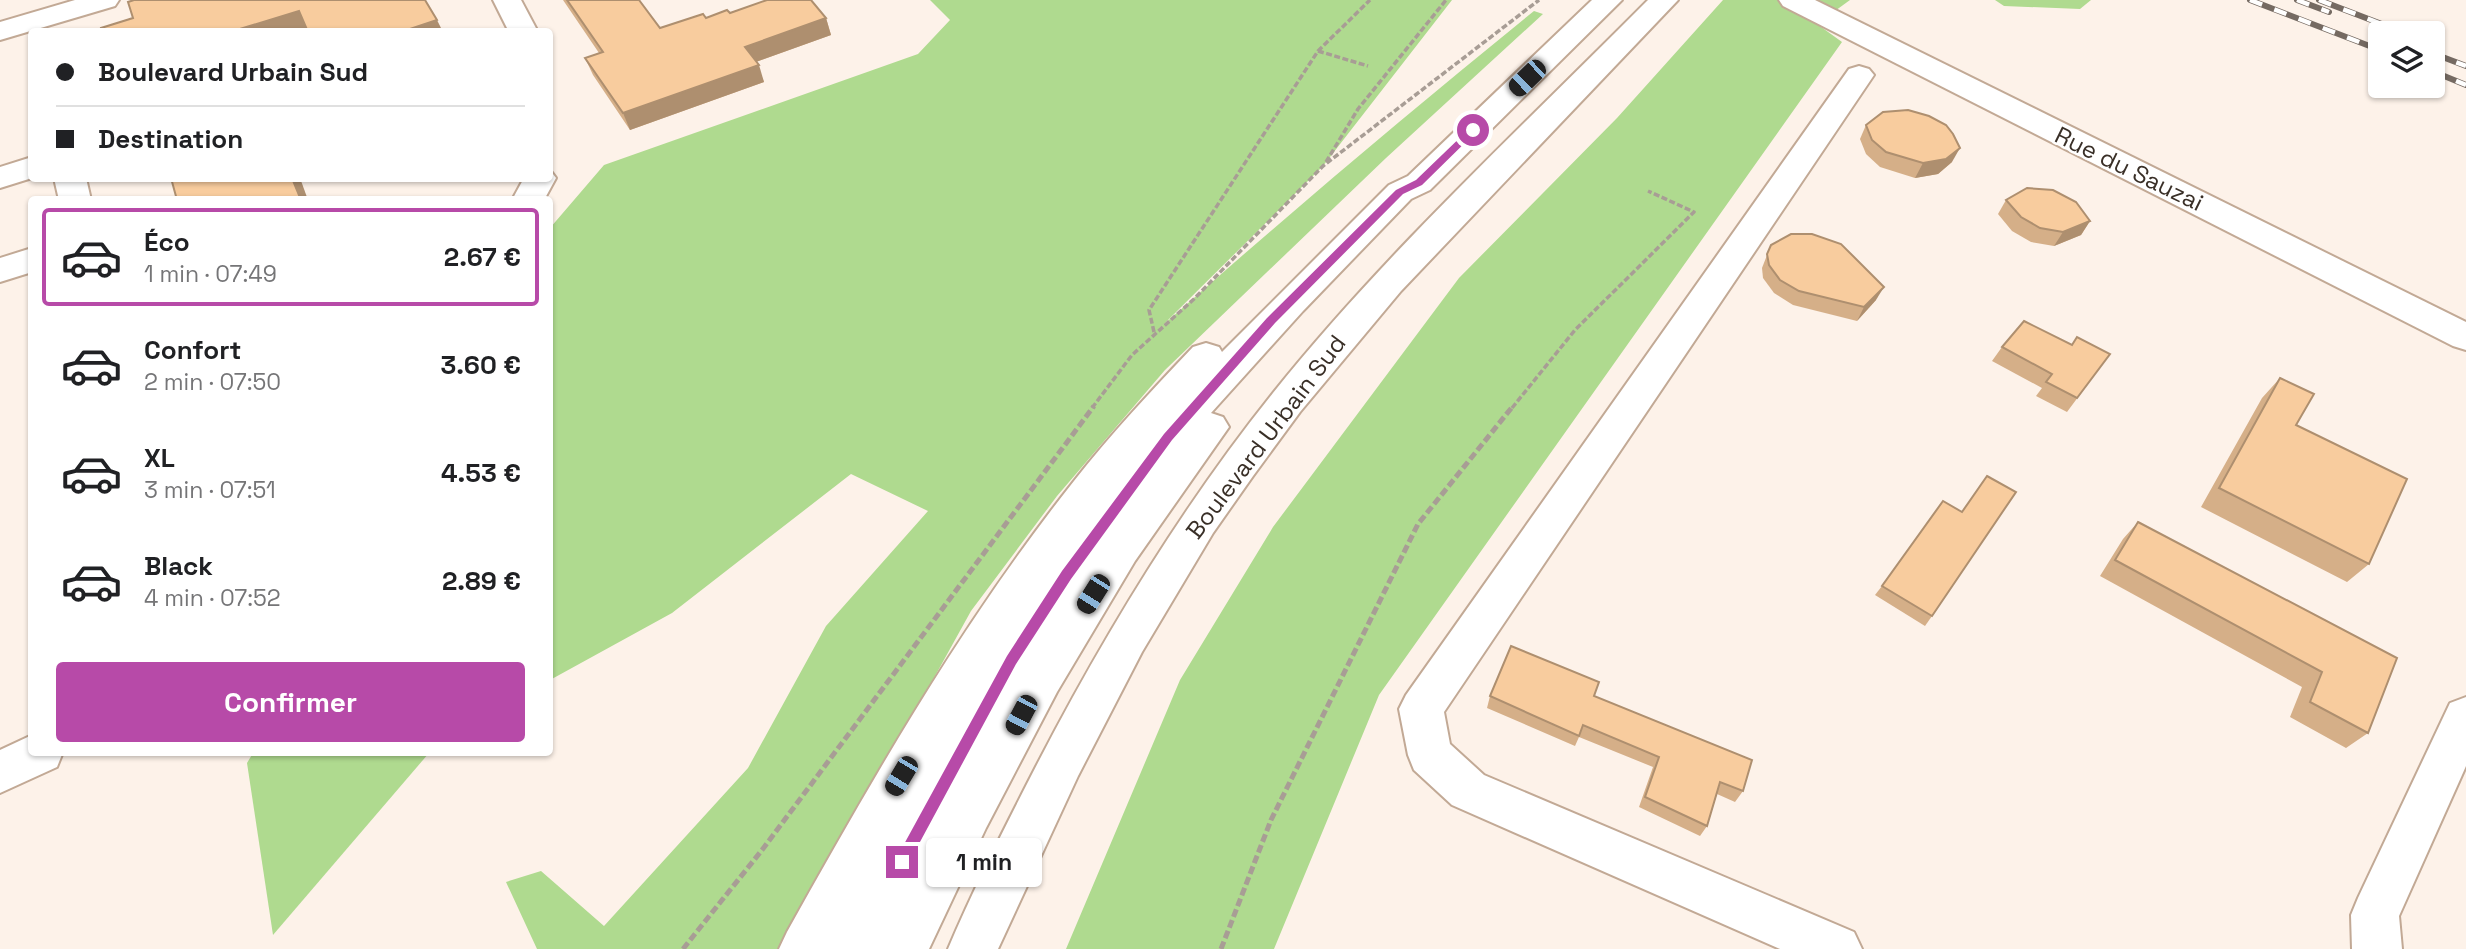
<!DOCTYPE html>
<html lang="fr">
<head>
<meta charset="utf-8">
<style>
  body { margin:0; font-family:"Space Grotesk",sans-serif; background:#f2f2f2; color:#202124; height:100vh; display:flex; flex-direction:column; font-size:26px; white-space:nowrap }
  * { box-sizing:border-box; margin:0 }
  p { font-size:23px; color:#757577 }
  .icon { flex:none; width:38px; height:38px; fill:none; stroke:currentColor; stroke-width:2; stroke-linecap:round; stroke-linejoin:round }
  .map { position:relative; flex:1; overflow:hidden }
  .sheet { position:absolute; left:28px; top:196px; width:525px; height:560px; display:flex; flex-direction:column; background:#fff; border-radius:7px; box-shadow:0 2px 5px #0004 }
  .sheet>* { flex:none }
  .guide { position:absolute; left:28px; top:28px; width:525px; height:154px; border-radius:7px; box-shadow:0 2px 5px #0004; display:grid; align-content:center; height:154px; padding:0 28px; background:#fff }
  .fabs { position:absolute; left:2368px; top:21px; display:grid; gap:14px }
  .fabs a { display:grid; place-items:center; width:77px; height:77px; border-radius:7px; background:#fff; box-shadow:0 2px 5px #0004; font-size:35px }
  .end { position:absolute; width:32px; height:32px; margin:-16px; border:9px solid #b74aa8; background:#fff; box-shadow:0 0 0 4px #fff }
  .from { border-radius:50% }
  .bubble { position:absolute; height:49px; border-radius:7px; background:#fff; box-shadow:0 2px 5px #0004; font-size:23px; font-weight:800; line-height:49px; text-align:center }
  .car { position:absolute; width:21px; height:42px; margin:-21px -10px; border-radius:9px; box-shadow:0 0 5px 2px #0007; background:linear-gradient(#222 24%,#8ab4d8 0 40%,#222 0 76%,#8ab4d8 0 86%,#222 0) }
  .guide b { display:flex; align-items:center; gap:24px; height:66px; font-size:26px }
  .guide b+b { border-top:2px solid #e0e0e0 }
  .guide i { width:18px; height:18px; background:#202124 }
  ul { padding:12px 0 0; list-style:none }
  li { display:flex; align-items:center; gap:21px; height:98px; margin:0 14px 10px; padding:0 14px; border:4px solid transparent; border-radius:7px }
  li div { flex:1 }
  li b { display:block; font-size:26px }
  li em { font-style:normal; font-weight:800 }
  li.selected { border-color:#b74aa8 }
  li>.icon { width:63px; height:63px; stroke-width:1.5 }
  .action { display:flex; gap:14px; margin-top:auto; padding:14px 28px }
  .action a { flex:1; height:80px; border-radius:7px; background:#b74aa8; color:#fff; font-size:28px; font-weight:800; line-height:80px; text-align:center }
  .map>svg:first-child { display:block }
</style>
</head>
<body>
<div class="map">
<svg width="2466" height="949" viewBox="0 0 2466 949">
  <rect width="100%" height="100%" fill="#fdf2e9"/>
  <g fill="#afda8f">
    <path d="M930 0H1452L1323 166 1162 326C1284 218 1408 113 1534 11L1543 14 1386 158 1165 370 1057 496 971 611 784 949H537L506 882 541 871 604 926 748 768 826 626 928 511 851 474 672 613 550 680V228L604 165 918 54 950 20Z"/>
    <polygon points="1723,0 1850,0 1817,24 1842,42 1379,695 1274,949 1066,949 1180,680 1273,527 1459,278 1617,118"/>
    <polygon points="1995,0 2091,0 2080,9 2004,6"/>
    <polygon points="253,753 429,753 273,935 247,763"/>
  </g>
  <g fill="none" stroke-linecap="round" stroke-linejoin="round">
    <defs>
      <g id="minor">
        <polygon points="75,0 119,0 115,6 0,40 0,22"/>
        <polygon points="493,0 521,0 538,32 509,32"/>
        <polygon points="1779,0 1815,0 2466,322 2466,350 2453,346 1783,6"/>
        <polygon points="1859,66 1869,69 1874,75 1444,712 1450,744 1484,775 1854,932 1862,949 1780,949 1452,805 1414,770 1408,755 1399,709 1406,695 1849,69"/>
        <polygon points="32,157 32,178 0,188 0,167"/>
        <polygon points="550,170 556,178 544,200 512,200 524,178 550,178"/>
        <polygon points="54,178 86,178 91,200 59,200"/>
        <polygon points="32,248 32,272 0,282 0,258"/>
        <polygon points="2466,697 2466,766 2399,916 2402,949 2352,949 2351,915 2358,898 2450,703"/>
        <polygon points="32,735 32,752 63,752 57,767 0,793 0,750"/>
      </g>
      <g id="highway">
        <path d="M1592 0H1622L1430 190 1411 199 1303 311 1211 413 1223 417 1229 427 1135 561 1057 692 986 828 929 949H831L834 942 831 949H779L787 932C874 776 963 621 1074 481 1111 434 1152 390 1193 347L1206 343 1219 347 1222 352 1389 185 1408 176Z"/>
        <path d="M1648 0H1678L1401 291 1300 412 1253 476 1213 533 1142 652 1078 776 998 949H948C972 892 1000 837 1028 782 1098 645 1177 513 1273 393 1386 252 1521 128 1648 0Z"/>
      </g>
    </defs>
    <use href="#minor" stroke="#c2a995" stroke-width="4"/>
    <use href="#highway" stroke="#c2a995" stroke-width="4"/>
    <g stroke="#a89d95" stroke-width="3.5" stroke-dasharray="6 2.5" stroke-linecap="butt">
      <polyline points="1318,51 1368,66"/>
      <polyline points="1326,162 1358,109 1446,0"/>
      <polyline points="1154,332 1149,310 1318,51 1370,0"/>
      <polyline points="1092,408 1132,355 1194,299 1323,166 1539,0"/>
      <polyline points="1512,408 1575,330 1694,212 1648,191"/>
    </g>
    <g stroke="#a89d95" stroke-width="5" stroke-dasharray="8 3.5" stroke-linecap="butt">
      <polyline points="683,949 762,850 1094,406"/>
      <polyline points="1221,949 1271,820 1418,524 1513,406"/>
    </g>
    <use href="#minor" fill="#fff" fill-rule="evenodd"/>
    <use href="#highway" fill="#fff" fill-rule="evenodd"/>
    <defs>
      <g id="rail">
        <polyline points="2250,0 2380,50"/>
        <polyline points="2297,0 2329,12"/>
        <polyline points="2319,0 2405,33"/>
        <polyline points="2432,53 2466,66"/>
        <polyline points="2432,71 2466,85"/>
      </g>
    </defs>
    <use href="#rail" stroke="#756a62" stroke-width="6"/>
    <use href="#rail" stroke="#fff" stroke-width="4.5" stroke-dasharray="13" stroke-linecap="butt"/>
  </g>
  <g fill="#d5af88">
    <polygon points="563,0 639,0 660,28 730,13 826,18 831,35 756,62 764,82 630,130 593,75 585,58 599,53"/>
    <polygon points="1866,125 1952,162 1938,174 1915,178 1880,167 1866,154 1860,139"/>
    <polygon points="2006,200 2090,221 2081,235 2054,246 2031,242 2012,231 1998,214"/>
    <polygon points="1771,245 1876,300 1857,321 1793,305 1774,293 1763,278 1762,268"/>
    <polygon points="2072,345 2110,354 2067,412 2036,396 2042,388 1992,361 2002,347"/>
    <polygon points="2280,378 2296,425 2369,564 2347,582 2201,507 2262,398"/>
    <polygon points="2138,522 2397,658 2368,733 2346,748 2290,717 2302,687 2100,576 2123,539"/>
    <polygon points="1882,586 1932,616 1925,626 1875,595"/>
    <polygon points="1490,696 1594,696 1743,791 1735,802 1717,794 1707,826 1700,836 1639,807 1653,767 1579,737 1575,746 1487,708"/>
  </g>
  <g fill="#ae8f6f">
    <polygon points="299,11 312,32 241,32 240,29"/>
    <polygon points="826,18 831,35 750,64 745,47"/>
    <polygon points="437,20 443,32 401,32"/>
    <polygon points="759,65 764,82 630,130 623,113"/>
    <polygon points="1960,148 1952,162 1938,174 1915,178 1923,163"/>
    <polygon points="292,178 300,178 308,200 301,200"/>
    <polygon points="2090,221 2081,235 2054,246 2063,232"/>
    <polygon points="1884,287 1876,300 1857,321 1864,307"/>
  </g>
  <g fill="#f8cc9e" stroke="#ae8f6f" stroke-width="2">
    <polygon points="134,0 425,0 437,20 401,32 308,32 299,11 240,29 241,32 102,32 101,28 133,18 128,2"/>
    <polygon points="567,0 639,0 660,28 703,14 706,18 727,10 730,13 767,0 811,0 826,18 745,47 759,65 623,113 585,58 603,52"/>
    <polygon points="1908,110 1929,116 1946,125 1953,134 1960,148 1946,159 1923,163 1886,152 1872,140 1866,125 1883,112"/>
    <polygon points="171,178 292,178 301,200 177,200"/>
    <polygon points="2027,188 2053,190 2076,202 2090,221 2063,232 2040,228 2021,217 2006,200"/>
    <polygon points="1791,234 1812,234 1841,244 1884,287 1864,307 1799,291 1780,280 1769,265 1767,254 1771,245"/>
    <polygon points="2024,321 2072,345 2077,337 2110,354 2077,398 2046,382 2052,374 2002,347"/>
    <polygon points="2280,378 2314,394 2296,425 2407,479 2369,564 2219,488"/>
    <polygon points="1987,476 2016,492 1932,616 1882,586 1943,501 1962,512"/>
    <polygon points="2138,522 2397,658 2368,733 2310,702 2322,672 2115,560"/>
    <polygon points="1511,646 1599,682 1594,696 1752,760 1743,791 1720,782 1707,826 1645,797 1659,757 1583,725 1579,736 1490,696"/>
  </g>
  <polygon fill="#b74aa8" points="1470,128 1478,130 1422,185 1403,194 1275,323 1172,440 1071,579 1016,664 907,866 897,866 897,857 1007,656 1062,571 1164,434 1267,318 1396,190 1416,180"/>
  <g text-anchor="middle" stroke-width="5" stroke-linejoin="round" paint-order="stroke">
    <g font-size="24" fill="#392f27" stroke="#fff">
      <text transform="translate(2129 169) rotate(26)" y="8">Rue du Sauzai</text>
      <text transform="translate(1266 437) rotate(-53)" y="8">Boulevard Urbain Sud</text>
    </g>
  </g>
</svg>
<div class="fabs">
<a><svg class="icon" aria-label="layers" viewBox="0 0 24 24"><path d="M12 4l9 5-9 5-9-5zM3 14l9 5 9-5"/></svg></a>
</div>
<i class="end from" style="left:1473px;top:130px"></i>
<i class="end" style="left:902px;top:862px"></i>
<div class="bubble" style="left:926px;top:838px;width:116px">1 min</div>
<i class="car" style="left:1527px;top:78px;rotate:226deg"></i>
<i class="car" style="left:1093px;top:594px;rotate:212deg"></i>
<i class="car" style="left:1021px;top:715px;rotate:208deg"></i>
<i class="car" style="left:901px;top:776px;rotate:211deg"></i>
<div class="guide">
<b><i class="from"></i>Boulevard Urbain Sud</b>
<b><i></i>Destination</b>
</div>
<section class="sheet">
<ul>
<li class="selected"><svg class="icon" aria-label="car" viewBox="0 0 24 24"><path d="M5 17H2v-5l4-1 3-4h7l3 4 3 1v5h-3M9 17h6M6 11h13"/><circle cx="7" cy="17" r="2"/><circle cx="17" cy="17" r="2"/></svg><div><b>Éco</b><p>1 min · 07:49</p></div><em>2.67 €</em></li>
<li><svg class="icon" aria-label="car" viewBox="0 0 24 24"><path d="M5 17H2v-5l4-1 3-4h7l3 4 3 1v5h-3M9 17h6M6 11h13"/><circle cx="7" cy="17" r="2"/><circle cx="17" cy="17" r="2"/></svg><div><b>Confort</b><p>2 min · 07:50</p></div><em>3.60 €</em></li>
<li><svg class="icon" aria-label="car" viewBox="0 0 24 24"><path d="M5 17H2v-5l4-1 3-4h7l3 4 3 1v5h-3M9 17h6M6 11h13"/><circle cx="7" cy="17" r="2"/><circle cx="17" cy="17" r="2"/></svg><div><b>XL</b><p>3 min · 07:51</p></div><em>4.53 €</em></li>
<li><svg class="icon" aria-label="car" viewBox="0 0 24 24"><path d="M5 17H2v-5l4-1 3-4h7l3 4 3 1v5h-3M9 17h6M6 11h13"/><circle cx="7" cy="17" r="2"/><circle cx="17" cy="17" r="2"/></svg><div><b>Black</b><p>4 min · 07:52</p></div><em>2.89 €</em></li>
</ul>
<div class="action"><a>Confirmer</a></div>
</section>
</div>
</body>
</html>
